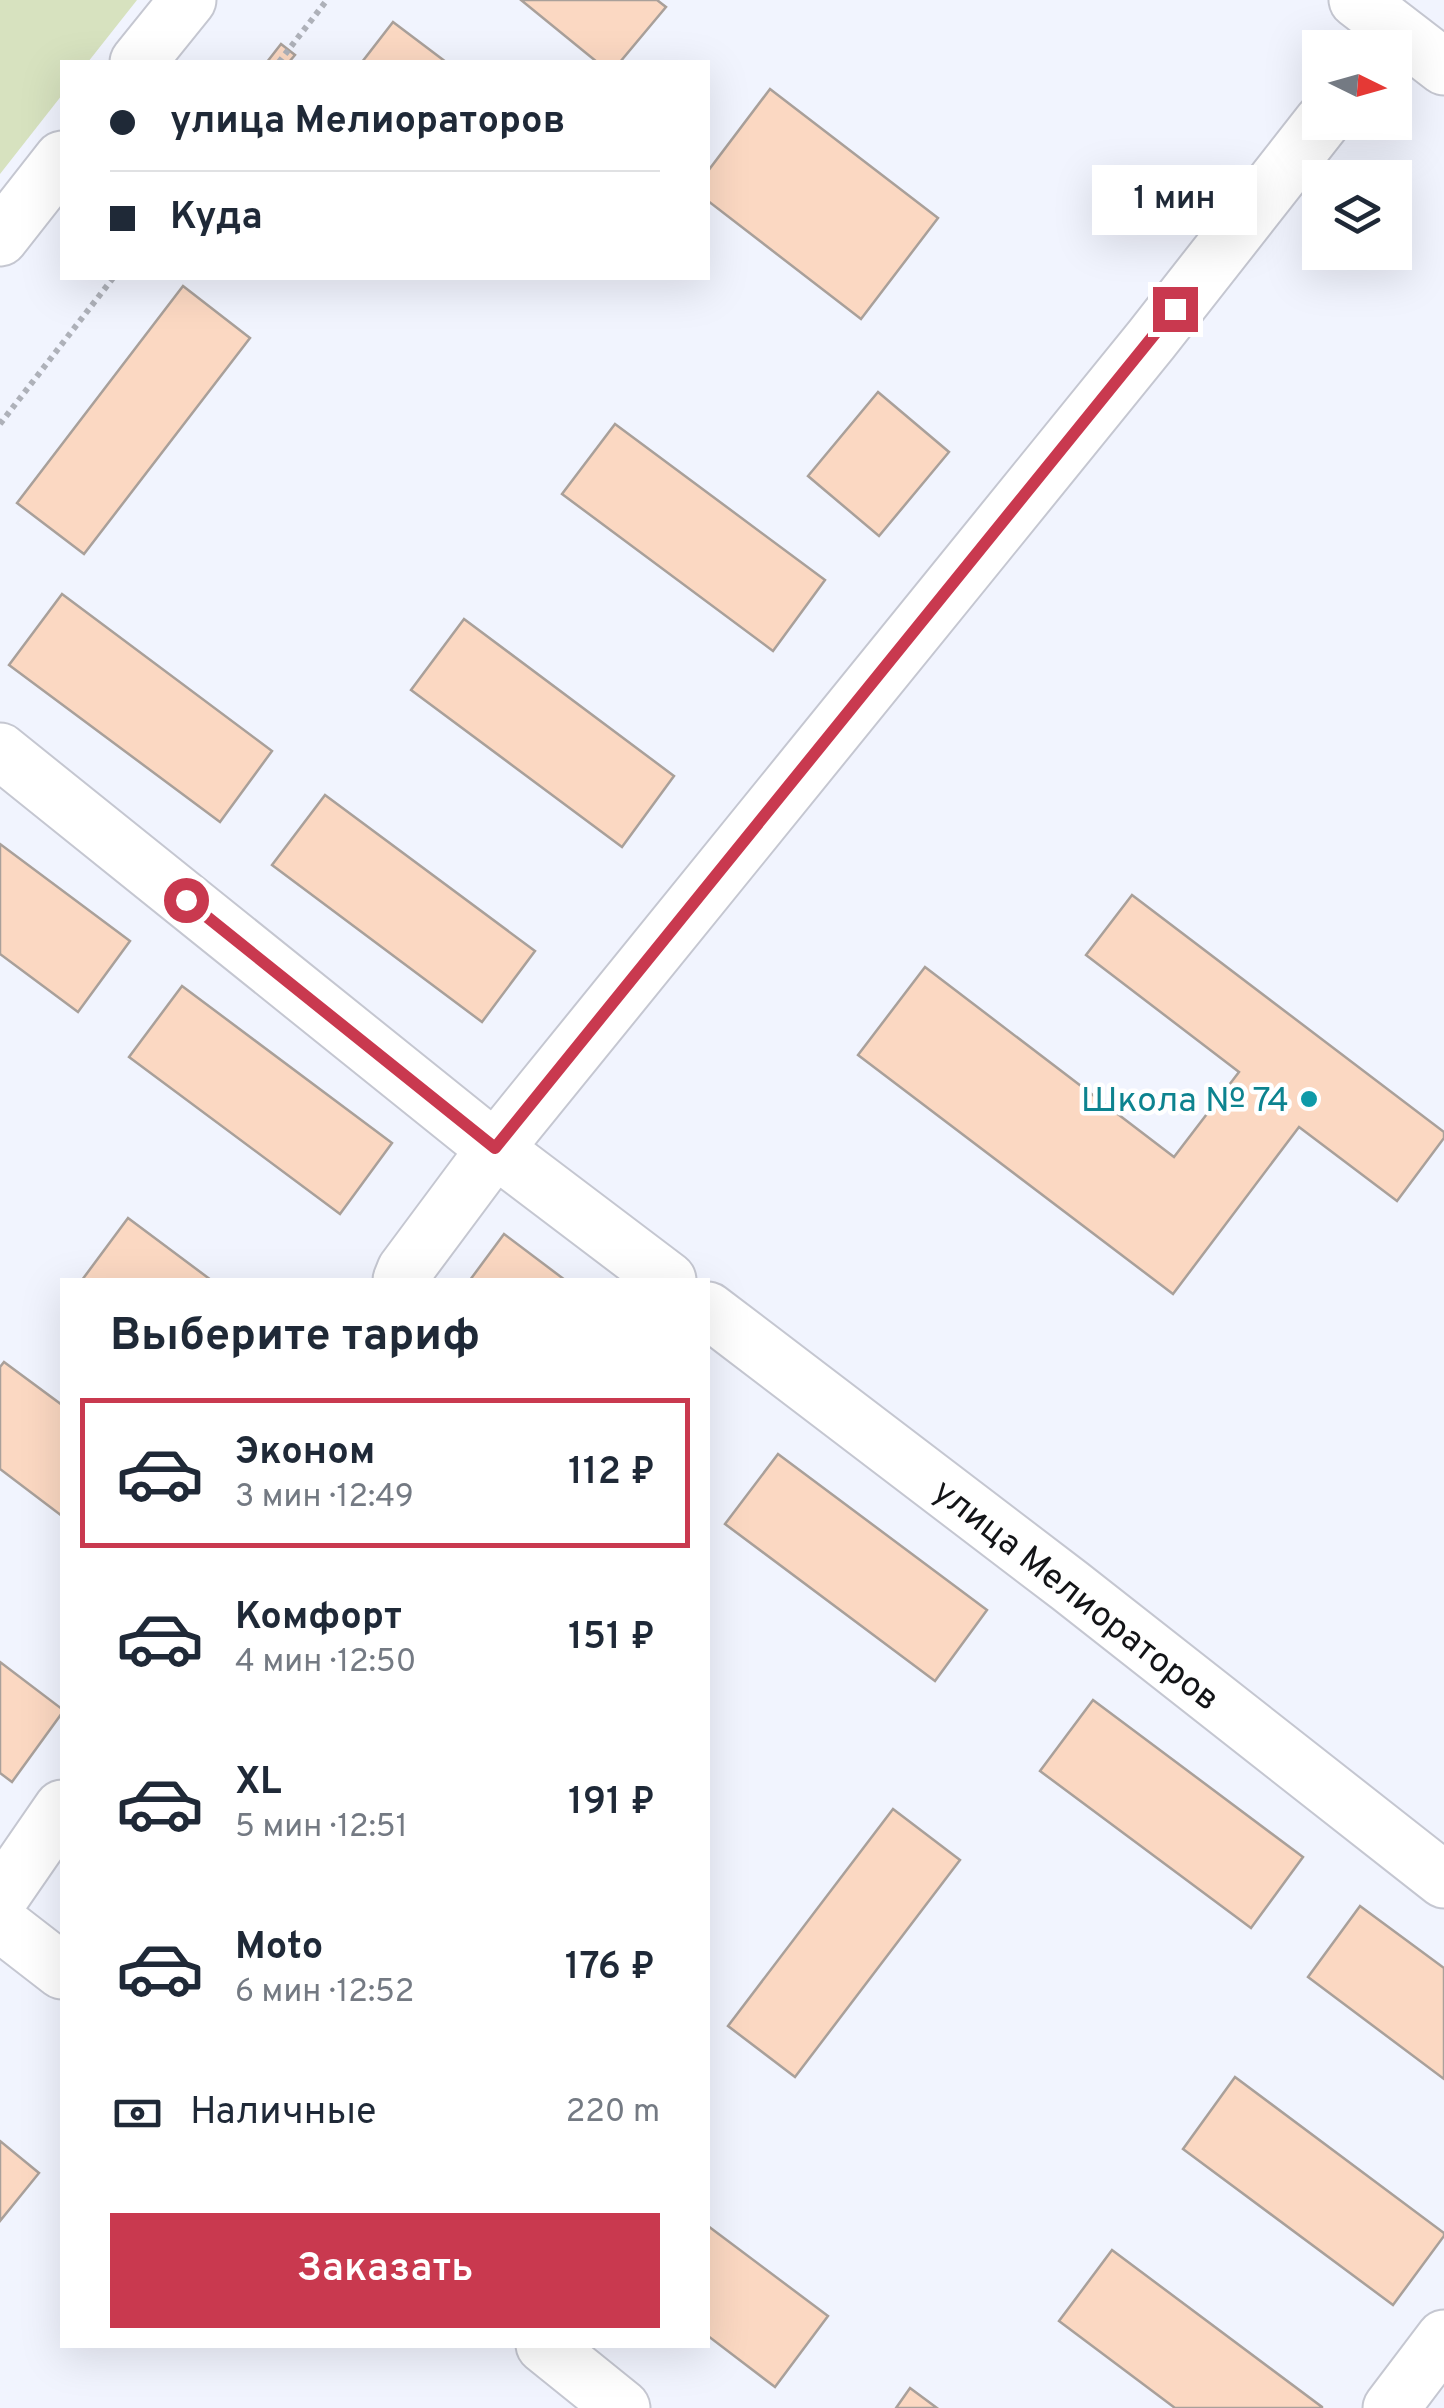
<!DOCTYPE html>
<html lang="ru">
<head>
<meta charset="utf-8">
<style>
  body { margin:0; font-family:Overpass,sans-serif; background:#f2f2f3; color:#1f2937; height:100vh; display:flex; flex-direction:column; font-size:38px; white-space:nowrap }
  * { box-sizing:border-box; margin:0 }
  p { font-size:32px; color:#747a83 }
  .icon { flex:none; width:55px; height:55px; fill:none; stroke:currentColor; stroke-width:2; stroke-linecap:round; stroke-linejoin:round }
  .map { position:relative; flex:1; overflow:hidden }
  .details { position:absolute; left:60px; top:1278px; width:650px; height:1070px; display:flex; flex-direction:column; background:#fff; border-radius:0px; box-shadow:0 10px 40px #0002 }
  .details>* { flex:none }
  .banner { position:absolute; left:60px; top:60px; width:650px; height:220px; border-radius:0px; box-shadow:0 10px 40px #0002; display:grid; align-content:center; height:220px; padding:0 50px; background:#fff }
  .needle { width:65px; rotate:95deg }
  .controls { position:absolute; left:1302px; top:30px; display:grid; gap:20px }
  .controls a { display:grid; place-items:center; width:110px; height:110px; border-radius:0px; background:#fff; box-shadow:0 10px 40px #0002; font-size:50px }
  .end { position:absolute; width:45px; height:45px; margin:-22px; border:12px solid #c9394f; background:#fff; box-shadow:0 0 0 5px #fff }
  .from { border-radius:50% }
  .bubble { position:absolute; height:70px; border-radius:0px; background:#fff; box-shadow:0 10px 40px #0002; font-size:32px; font-weight:600; line-height:70px; text-align:center }
  .banner b { display:flex; align-items:center; gap:35px; height:95px; font-size:38px }
  .banner b+b { border-top:2px solid #e0e1e3 }
  .banner i { width:25px; height:25px; background:#1f2937 }
  ul { padding:0; list-style:none }
  li { display:flex; align-items:center; gap:30px; height:150px; margin:0 20px 15px; padding:0 30px; border:5px solid transparent; border-radius:0px }
  li div { flex:1 }
  li b { display:block; font-size:38px }
  li em { font-style:normal; font-weight:600 }
  li.on { border-color:#c9394f }
  li>.icon { width:90px; height:90px; stroke-width:1.5 }
  h2 { padding:0 50px; font-size:45px; line-height:120px }
  .pay { display:flex; align-items:center; gap:25px; height:110px; padding:0 50px; font-size:38px }
  .pay p { margin-inline-start:auto }
  .button { display:flex; gap:20px; margin-top:auto; padding:20px 50px }
  .button a { flex:1; height:115px; border-radius:0px; background:#c9394f; color:#fff; font-size:40px; font-weight:600; line-height:115px; text-align:center }
  .map>svg:first-child { display:block }
</style>
</head>
<body>
<div class="map">
<svg width="1444" height="2408" viewBox="0 0 1444 2408">
  <rect width="100%" height="100%" fill="#f1f4fe"/>
  <polygon fill="#d7e2bf" points="0,0 137,0 88,62 62,62 62,95 0,174"/>
  <g fill="#fbd8c2" stroke="#a9a09a" stroke-width="2.5">
    <polygon points="521,0 657,0 666,7 620,62 597,62"/>
    <polygon points="393,22 446,62 362,62"/>
    <polygon points="281,44 295,55 289,62 267,62"/>
    <polygon points="770,89 938,218 861,319 708,201 708,171"/>
    <polygon points="183,286 250,338 84,554 17,503"/>
    <polygon points="878,392 949,452 879,536 808,476"/>
    <polygon points="615,424 825,580 773,651 562,494"/>
    <polygon points="62,594 272,751 220,822 9,665"/>
    <polygon points="464,619 674,776 622,847 411,690"/>
    <polygon points="325,795 535,951 482,1022 272,865"/>
    <polygon points="0,844 130,941 78,1012 0,954"/>
    <polygon points="1132,895 1444,1132 1444,1138 1397,1201 1299,1127 1173,1294 858,1055 925,967 1174,1157 1239,1072 1086,955"/>
    <polygon points="182,986 392,1143 340,1214 129,1057"/>
    <polygon points="128,1218 211,1280 82,1280"/>
    <polygon points="504,1234 565,1280 470,1280"/>
    <polygon points="4,1362 62,1405 62,1516 0,1469 0,1367"/>
    <polygon points="778,1454 987,1610 935,1681 725,1524"/>
    <polygon points="0,1662 62,1709 62,1713 12,1782 0,1773"/>
    <polygon points="1093,1700 1303,1857 1251,1928 1040,1771"/>
    <polygon points="893,1809 960,1860 795,2077 728,2026"/>
    <polygon points="1360,1906 1444,1968 1444,2079 1308,1977"/>
    <polygon points="1235,2077 1444,2233 1444,2236 1393,2305 1183,2149"/>
    <polygon points="0,2141 39,2173 0,2221"/>
    <polygon points="708,2226 828,2316 775,2387 708,2336"/>
    <polygon points="1112,2250 1322,2407 1322,2408 1175,2408 1059,2321"/>
    <polygon points="910,2388 937,2408 896,2408"/>
  </g>
  <g fill="none" stroke-linecap="round" stroke-linejoin="round">
    <defs>
      <g id="minor">
        <polyline points="1357,0 1444,67"/>
        <polyline points="138,62 188,0"/>
        <polyline points="0,238 62,159"/>
        <polyline points="0,751 495,1149 668,1280"/>
        <polyline points="401,1280 405,1270 495,1149 1151,340 1322,122"/>
        <polyline points="708,1310 1070,1586 1444,1880"/>
        <polyline points="0,1898 62,1808"/>
        <polyline points="0,1923 62,1971"/>
        <polyline points="544,2345 622,2408"/>
        <polyline points="1391,2408 1444,2338"/>
      </g>
    </defs>
    <use href="#minor" stroke="#c5c7d1" stroke-width="59"/>
    <g stroke="#aeb1b9" stroke-width="6" stroke-dasharray="5 5" stroke-linecap="butt">
      <polyline points="279,62 327,0"/>
      <polyline points="0,424 113,278"/>
    </g>
    <use href="#minor" stroke="#fff" stroke-width="55"/>
  </g>
  <g fill="none" stroke-linecap="round" stroke-linejoin="round">
    <polyline stroke="#c9394f" stroke-width="12" points="186,900 495,1148 1175,309"/>
  </g>
  <circle fill="#0f9aa8" stroke="#fff" stroke-width="4" cx="1309" cy="1099" r="10"/>
  <g text-anchor="middle" stroke-width="9" stroke-linejoin="round" paint-order="stroke">
    <g font-size="35" fill="#0d838f" stroke="#fff" text-anchor="end">
      <text x="1289" y="1111">Школа № 74</text>
    </g>
    <g font-size="35" fill="#131417" stroke="#fff">
      <text transform="translate(1077 1594) rotate(38)" y="12">улица Мелиораторов</text>
    </g>
  </g>
</svg>
<div class="controls">
<a><svg class="needle" viewBox="-14 -14 28 28"><path d="M0-13l5 13h-10z" fill="#e53935"/><path d="M0 13l5-13h-10z" fill="#747a83"/></svg></a>
<a><svg class="icon" aria-label="layers" viewBox="0 0 24 24"><path d="M12 4l9 5-9 5-9-5zM3 14l9 5 9-5"/></svg></a>
</div>
<i class="end from" style="left:186px;top:900px"></i>
<i class="end" style="left:1175px;top:309px"></i>
<div class="bubble" style="left:1092px;top:165px;width:165px">1 мин</div>
<div class="banner">
<b><i class="from"></i>улица Мелиораторов</b>
<b><i></i>Куда</b>
</div>
<section class="details">
<h2>Выберите тариф</h2>
<ul>
<li class="on"><svg class="icon" aria-label="car" viewBox="0 0 24 24"><path d="M5 17H2v-5l4-1 3-4h7l3 4 3 1v5h-3M9 17h6M6 11h13"/><circle cx="7" cy="17" r="2"/><circle cx="17" cy="17" r="2"/></svg><div><b>Эконом</b><p>3 мин · 12:49</p></div><em>112 ₽</em></li>
<li><svg class="icon" aria-label="car" viewBox="0 0 24 24"><path d="M5 17H2v-5l4-1 3-4h7l3 4 3 1v5h-3M9 17h6M6 11h13"/><circle cx="7" cy="17" r="2"/><circle cx="17" cy="17" r="2"/></svg><div><b>Комфорт</b><p>4 мин · 12:50</p></div><em>151 ₽</em></li>
<li><svg class="icon" aria-label="car" viewBox="0 0 24 24"><path d="M5 17H2v-5l4-1 3-4h7l3 4 3 1v5h-3M9 17h6M6 11h13"/><circle cx="7" cy="17" r="2"/><circle cx="17" cy="17" r="2"/></svg><div><b>XL</b><p>5 мин · 12:51</p></div><em>191 ₽</em></li>
<li><svg class="icon" aria-label="car" viewBox="0 0 24 24"><path d="M5 17H2v-5l4-1 3-4h7l3 4 3 1v5h-3M9 17h6M6 11h13"/><circle cx="7" cy="17" r="2"/><circle cx="17" cy="17" r="2"/></svg><div><b>Moto</b><p>6 мин · 12:52</p></div><em>176 ₽</em></li>
</ul>
<div class="pay"><svg class="icon" aria-label="cash" viewBox="0 0 24 24"><path d="M3 7h18v10H3z"/><circle cx="12" cy="12" r="2"/></svg>Наличные<p>220 m</p></div>
<div class="button"><a>Заказать</a></div>
</section>
</div>
</body>
</html>
